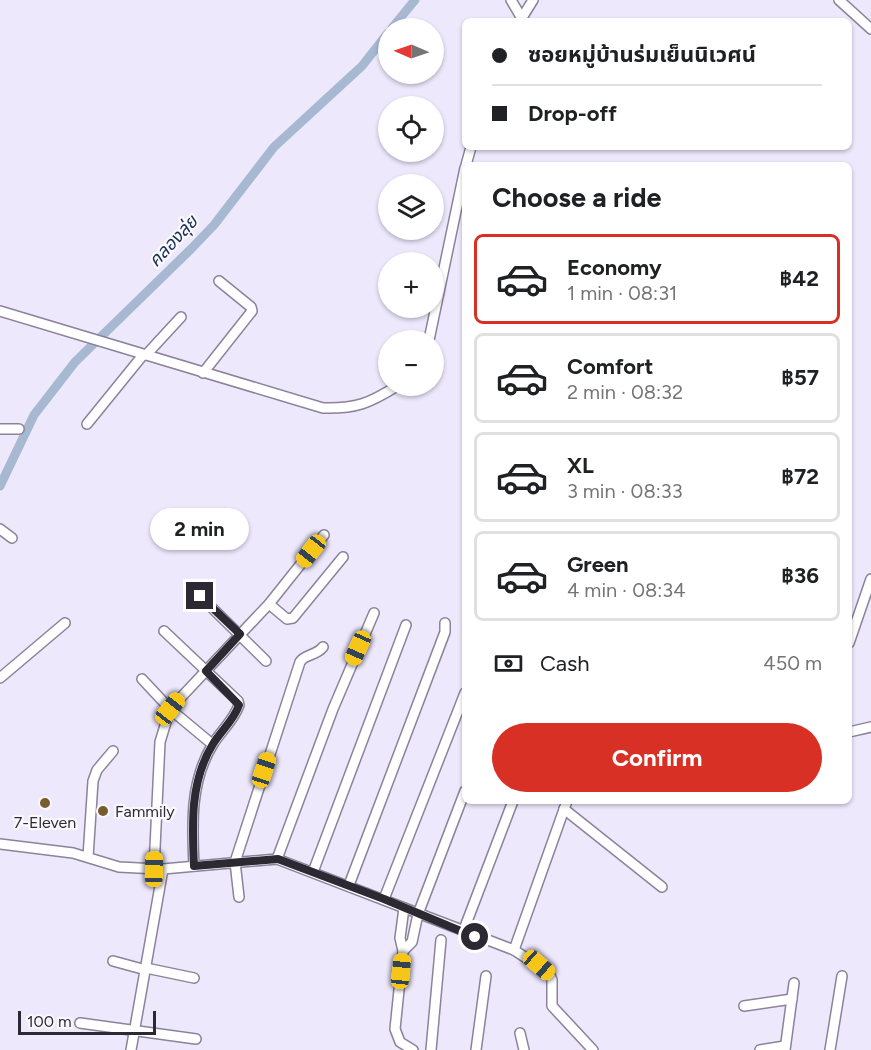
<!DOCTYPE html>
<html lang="en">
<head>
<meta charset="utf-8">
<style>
  body { margin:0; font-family:Figtree,"Noto Sans Thai",sans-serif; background:#f2f2f2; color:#202124; height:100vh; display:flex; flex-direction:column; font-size:22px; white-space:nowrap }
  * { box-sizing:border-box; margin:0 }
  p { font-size:20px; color:#757577 }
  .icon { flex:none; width:33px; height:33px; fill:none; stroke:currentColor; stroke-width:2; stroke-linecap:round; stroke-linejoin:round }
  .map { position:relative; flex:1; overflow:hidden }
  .sheet { position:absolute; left:462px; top:162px; width:390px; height:642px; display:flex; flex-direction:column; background:#fff; border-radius:9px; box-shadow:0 2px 4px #0004 }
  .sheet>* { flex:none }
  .banner { position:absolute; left:462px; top:18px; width:390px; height:132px; border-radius:9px; box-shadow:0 2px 4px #0004; display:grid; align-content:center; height:132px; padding:0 30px; background:#fff }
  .needle { width:39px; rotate:272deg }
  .fabs { position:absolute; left:378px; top:18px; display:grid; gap:12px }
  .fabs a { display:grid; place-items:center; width:66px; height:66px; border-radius:50%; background:#fff; box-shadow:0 2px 4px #0004; font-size:30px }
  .scale { position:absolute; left:18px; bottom:15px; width:138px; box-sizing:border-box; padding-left:6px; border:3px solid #2c2933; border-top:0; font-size:16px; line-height:21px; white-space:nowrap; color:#2c2933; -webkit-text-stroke:4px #faf8fd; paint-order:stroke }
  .end { position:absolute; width:27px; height:27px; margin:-14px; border:8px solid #2c2933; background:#fff; box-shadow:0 0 0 3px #fff }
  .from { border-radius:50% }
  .bubble { position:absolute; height:42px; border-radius:21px; background:#fff; box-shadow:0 2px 4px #0004; font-size:20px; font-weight:700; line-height:42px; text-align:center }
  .car { position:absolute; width:18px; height:36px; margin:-18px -9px; border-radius:8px; box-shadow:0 0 4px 2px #0007; background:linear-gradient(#f5c518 24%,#345 0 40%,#f5c518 0 76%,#345 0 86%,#f5c518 0) }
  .banner b { display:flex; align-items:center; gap:21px; height:57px; font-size:22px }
  .banner b+b { border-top:2px solid #e0e0e0 }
  .banner i { width:15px; height:15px; background:#202124 }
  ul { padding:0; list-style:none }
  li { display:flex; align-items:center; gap:18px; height:90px; margin:0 12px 9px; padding:0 18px; border:3px solid #e0e0e0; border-radius:9px }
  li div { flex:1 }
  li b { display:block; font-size:22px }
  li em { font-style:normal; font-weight:700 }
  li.current { border-color:#d93025 }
  li>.icon { width:54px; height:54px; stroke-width:1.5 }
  h2 { padding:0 30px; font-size:27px; line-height:72px }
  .pay { display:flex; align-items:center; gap:15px; height:66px; padding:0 30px; font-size:22px }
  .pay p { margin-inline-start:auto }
  .cta { display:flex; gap:12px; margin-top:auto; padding:12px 30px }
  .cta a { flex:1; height:69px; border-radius:36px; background:#d93025; color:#fff; font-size:24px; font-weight:700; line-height:69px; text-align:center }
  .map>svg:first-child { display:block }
</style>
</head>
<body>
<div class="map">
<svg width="871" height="1050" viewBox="0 0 871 1050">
  <rect width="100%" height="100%" fill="#eee8fd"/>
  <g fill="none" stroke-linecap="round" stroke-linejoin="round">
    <g stroke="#a7b8d1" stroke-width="9">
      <polyline points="392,28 415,0"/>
      <polyline points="0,486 34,415 75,362 191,249 214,225 274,147 362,66 388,33"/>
    </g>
    <defs>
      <g id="street">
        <polyline points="511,0 521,17"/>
        <polyline points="839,0 871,29"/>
        <polyline points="520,21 533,0"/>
        <polyline points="466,165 471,147"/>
        <path d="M0 311 323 408C356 409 370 403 397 386"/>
        <polyline points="429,340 465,168"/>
        <polyline points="146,355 181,317"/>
        <polyline points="203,373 252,311 251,307 219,281"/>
        <polyline points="87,424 143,355"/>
        <polyline points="0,429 19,429"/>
        <polyline points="0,529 12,538"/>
        <polyline points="200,596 266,661"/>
        <polyline points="269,604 287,619 293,618 343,557"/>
        <path d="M164 631 238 701 239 705C234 720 221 731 213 744 190 781 192 824 194 866"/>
        <polyline points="849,643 871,579"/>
        <polyline points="0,678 65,623"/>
        <polyline points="142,679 170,709 212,744"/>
        <polyline points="849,732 871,727"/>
        <polyline points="564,809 662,887"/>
        <polyline points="0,844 73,853 119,867 158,869"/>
        <polyline points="88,857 93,781 97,770 113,751"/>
        <polyline points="277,859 333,709 374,613"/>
        <polyline points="154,869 160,742 170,709 269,604 324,535"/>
        <polyline points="313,872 406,625"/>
        <polyline points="349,885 445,632 445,623"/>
        <path d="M239 897 235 862 300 662C305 654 316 656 323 647"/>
        <polyline points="384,899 465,693"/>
        <polyline points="404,908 400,938 403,951 395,1029 400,1042 413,1050"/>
        <polyline points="463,932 513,801"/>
        <polyline points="514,950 549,973 552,980 552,1006 593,1050"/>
        <polyline points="403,951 412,942 418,914 465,791"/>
        <polyline points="113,961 146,970"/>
        <polyline points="146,968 194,978"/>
        <polyline points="744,1006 792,999"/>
        <polyline points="80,1023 196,1039"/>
        <polyline points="520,1033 524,1050"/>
        <polyline points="131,1050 163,869 277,859 514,950 567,801"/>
        <polyline points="431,1050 441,940"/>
        <polyline points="476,1050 486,976"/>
        <polyline points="760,1050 785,1046"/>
        <polyline points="785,1050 794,983"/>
        <polyline points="830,1050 842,976"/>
      </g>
    </defs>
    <use href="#street" stroke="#8a839a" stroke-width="12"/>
    <use href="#street" stroke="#fff" stroke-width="9"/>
  </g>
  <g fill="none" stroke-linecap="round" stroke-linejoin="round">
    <path stroke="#2c2933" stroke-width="8" d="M200 596 240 634 206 671 239 705C234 720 221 731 213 744 190 781 192 824 194 866L278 859 384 899 475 937"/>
  </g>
  <g fill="#765c2e" stroke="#faf8fd" stroke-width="2">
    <circle cx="45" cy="803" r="6"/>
    <circle cx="103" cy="811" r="6"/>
  </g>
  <g text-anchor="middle" stroke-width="4.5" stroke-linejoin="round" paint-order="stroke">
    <g font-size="16" fill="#2c2933" stroke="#faf8fd" text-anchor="start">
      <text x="115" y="817">Fammily</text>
      <text x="45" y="828" text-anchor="middle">7-Eleven</text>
    </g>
    <g font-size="18" font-style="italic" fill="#163052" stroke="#faf8fd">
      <text transform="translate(173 241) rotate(-47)" y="6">คลองลุ่ย</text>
    </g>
  </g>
</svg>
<div class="fabs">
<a><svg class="needle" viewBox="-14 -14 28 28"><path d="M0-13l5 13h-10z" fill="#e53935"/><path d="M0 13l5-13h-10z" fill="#757577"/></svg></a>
<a><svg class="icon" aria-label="locate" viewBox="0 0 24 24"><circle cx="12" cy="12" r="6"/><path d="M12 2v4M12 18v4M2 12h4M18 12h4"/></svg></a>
<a><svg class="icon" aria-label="layers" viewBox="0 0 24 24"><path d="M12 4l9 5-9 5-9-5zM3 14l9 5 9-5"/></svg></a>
<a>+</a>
<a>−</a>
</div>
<div class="scale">100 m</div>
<i class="end from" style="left:475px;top:937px"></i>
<i class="end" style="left:200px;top:596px"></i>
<div class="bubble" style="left:150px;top:508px;width:99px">2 min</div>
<i class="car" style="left:311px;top:551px;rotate:218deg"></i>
<i class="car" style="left:358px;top:648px;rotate:204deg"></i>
<i class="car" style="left:170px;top:709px;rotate:38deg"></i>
<i class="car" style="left:264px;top:770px;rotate:18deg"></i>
<i class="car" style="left:154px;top:869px;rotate:1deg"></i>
<i class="car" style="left:539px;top:965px;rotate:131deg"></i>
<i class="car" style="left:401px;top:971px;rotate:6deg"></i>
<div class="banner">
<b><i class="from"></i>ซอยหมู่บ้านร่มเย็นนิเวศน์</b>
<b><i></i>Drop-off</b>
</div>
<section class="sheet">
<h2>Choose a ride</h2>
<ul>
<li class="current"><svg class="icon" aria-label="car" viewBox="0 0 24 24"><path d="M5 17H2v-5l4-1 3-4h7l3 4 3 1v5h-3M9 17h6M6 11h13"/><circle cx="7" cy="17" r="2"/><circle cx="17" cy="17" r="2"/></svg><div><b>Economy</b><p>1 min · 08:31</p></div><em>฿42</em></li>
<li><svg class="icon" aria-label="car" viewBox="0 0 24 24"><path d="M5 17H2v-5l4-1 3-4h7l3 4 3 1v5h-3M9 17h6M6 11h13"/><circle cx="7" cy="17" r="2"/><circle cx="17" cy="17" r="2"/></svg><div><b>Comfort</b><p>2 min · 08:32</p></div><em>฿57</em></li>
<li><svg class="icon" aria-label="car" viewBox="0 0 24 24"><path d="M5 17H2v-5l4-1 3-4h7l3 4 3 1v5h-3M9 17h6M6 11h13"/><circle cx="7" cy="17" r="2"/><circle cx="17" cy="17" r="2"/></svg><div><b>XL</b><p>3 min · 08:33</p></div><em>฿72</em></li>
<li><svg class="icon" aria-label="car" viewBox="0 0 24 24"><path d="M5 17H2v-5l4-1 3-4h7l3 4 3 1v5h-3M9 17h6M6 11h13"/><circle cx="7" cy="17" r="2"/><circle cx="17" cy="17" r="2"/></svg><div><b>Green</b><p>4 min · 08:34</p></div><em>฿36</em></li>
</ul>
<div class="pay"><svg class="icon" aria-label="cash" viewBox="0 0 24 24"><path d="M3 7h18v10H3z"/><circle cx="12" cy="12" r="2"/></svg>Cash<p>450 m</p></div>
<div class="cta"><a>Confirm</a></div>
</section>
</div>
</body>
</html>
